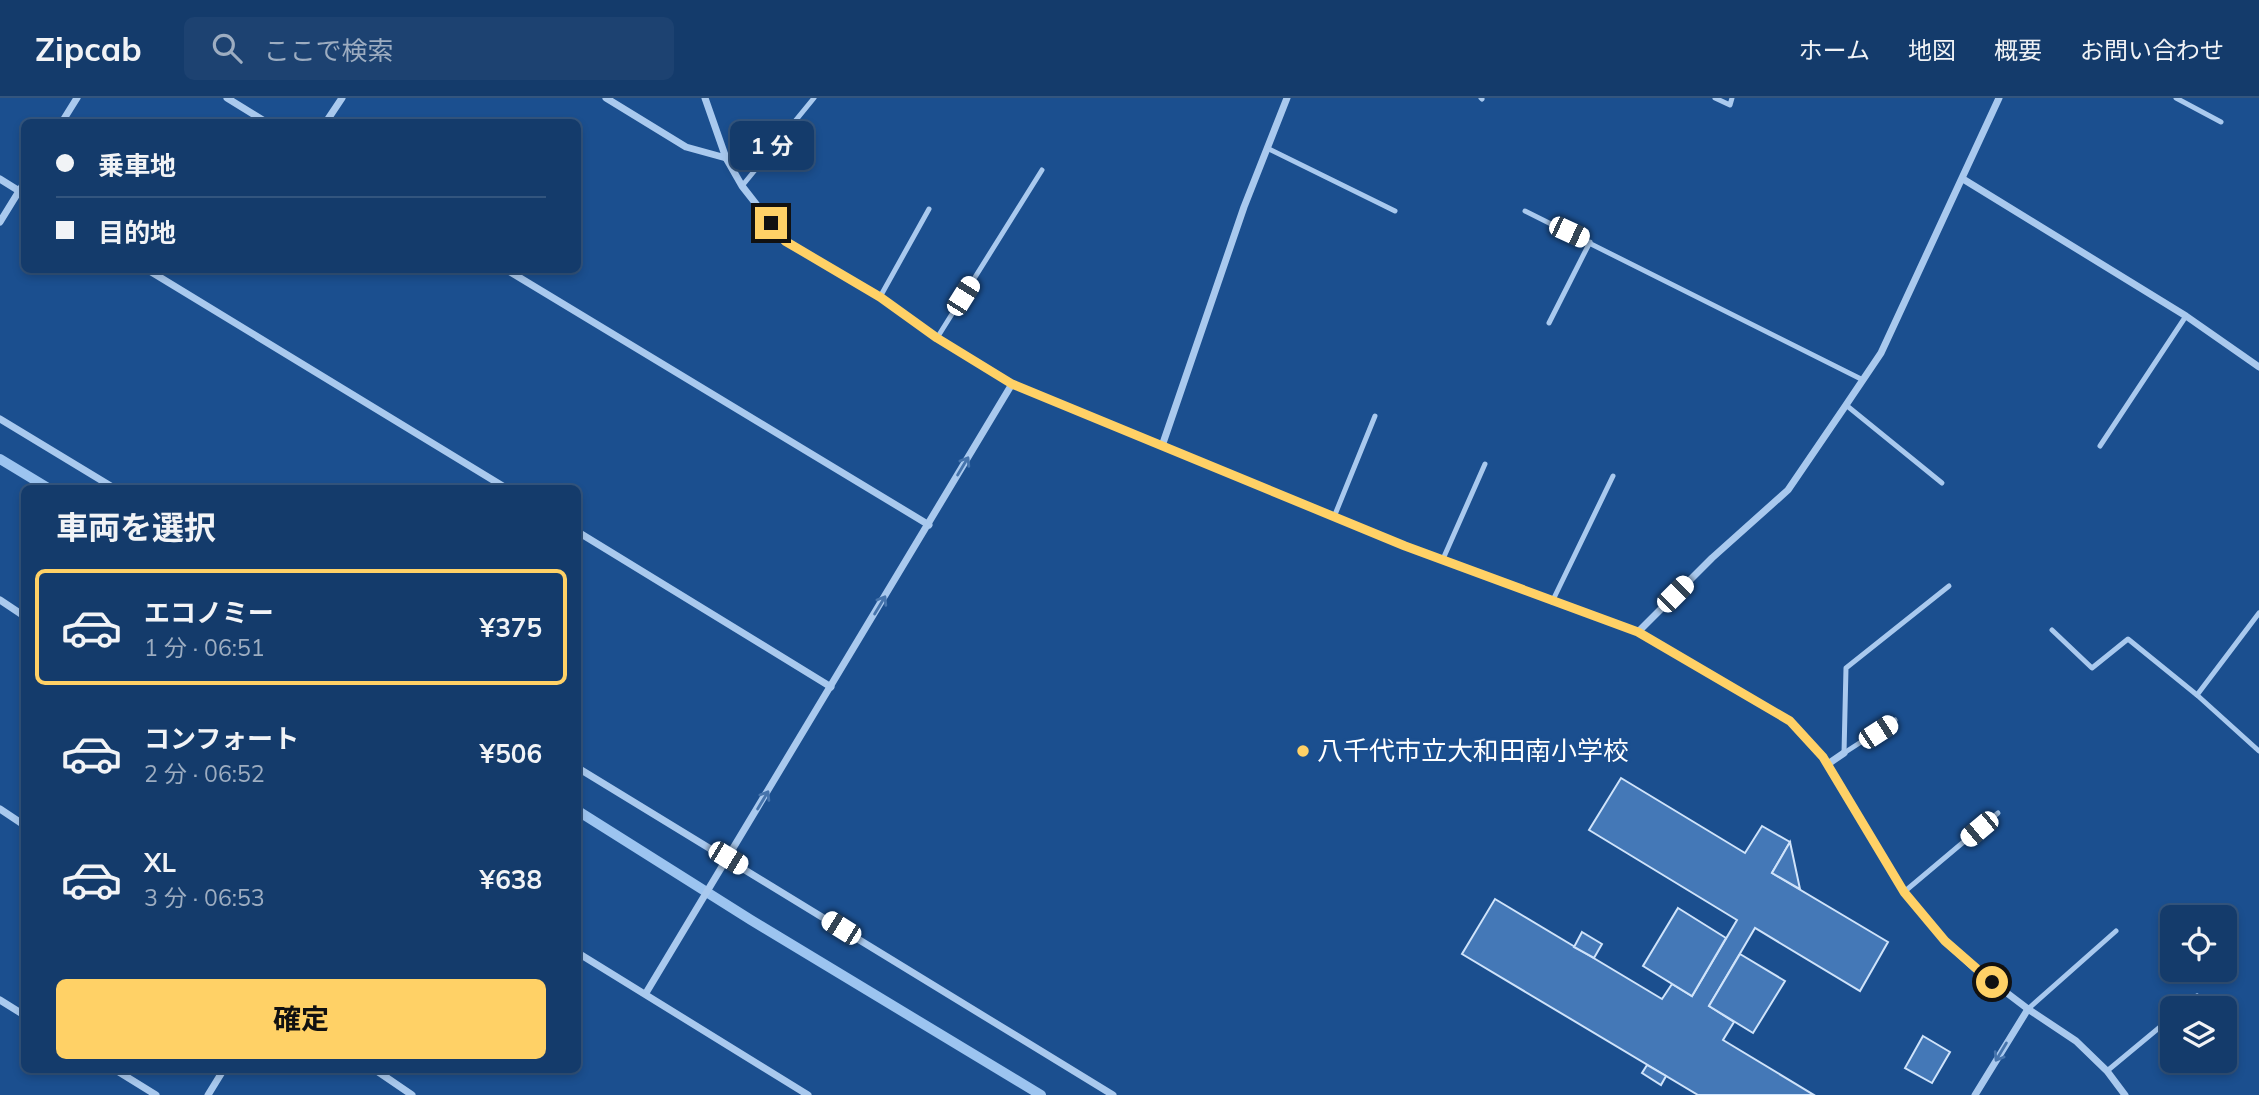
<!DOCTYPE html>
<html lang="ja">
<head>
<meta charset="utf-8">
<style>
  body { margin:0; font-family:Mulish,"Noto Sans JP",sans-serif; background:#1d4271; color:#f1f3f6; height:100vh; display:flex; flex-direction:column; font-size:26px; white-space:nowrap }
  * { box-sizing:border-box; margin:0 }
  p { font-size:23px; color:#9dadc1 }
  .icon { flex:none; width:38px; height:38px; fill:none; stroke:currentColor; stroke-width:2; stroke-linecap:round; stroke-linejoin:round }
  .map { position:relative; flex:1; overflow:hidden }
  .panel { position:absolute; left:21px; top:387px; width:560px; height:588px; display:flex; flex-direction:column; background:#143b6b; border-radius:10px; box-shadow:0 4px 10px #0003,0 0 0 2px #33557e }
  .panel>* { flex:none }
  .hud { position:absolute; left:21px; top:21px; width:560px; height:154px; border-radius:10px; box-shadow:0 4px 10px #0003,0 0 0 2px #33557e; display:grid; align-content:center; height:154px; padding:0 35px; background:#143b6b }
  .fabs { position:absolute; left:2160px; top:807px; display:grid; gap:14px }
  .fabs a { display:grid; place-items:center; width:77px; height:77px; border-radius:10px; background:#143b6b; box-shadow:0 4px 10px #0003,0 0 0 2px #33557e; font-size:35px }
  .end { position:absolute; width:32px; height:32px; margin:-16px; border:9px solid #ffd166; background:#111; box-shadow:0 0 0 4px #111 }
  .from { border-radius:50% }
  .bubble { position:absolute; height:49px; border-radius:10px; background:#143b6b; box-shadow:0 4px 10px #0003,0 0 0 2px #33557e; font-size:23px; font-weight:700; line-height:49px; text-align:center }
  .car { position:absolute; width:21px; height:42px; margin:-21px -10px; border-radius:9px; box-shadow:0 0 5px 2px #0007; background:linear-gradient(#fff 24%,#345 0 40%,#fff 0 76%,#345 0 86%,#fff 0) }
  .hud b { display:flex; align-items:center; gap:24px; height:66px; font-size:26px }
  .hud b+b { border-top:2px solid #33557e }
  .hud i { width:18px; height:18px; background:#f1f3f6 }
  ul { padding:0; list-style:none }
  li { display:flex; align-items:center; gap:21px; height:116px; margin:0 14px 10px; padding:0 21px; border:4px solid transparent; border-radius:10px }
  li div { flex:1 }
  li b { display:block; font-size:26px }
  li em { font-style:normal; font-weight:700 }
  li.on { border-color:#ffd166 }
  li>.icon { width:63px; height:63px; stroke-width:1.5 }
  h2 { padding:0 35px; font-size:32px; line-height:84px }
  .primary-button { display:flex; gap:14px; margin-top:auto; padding:14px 35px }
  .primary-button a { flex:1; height:80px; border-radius:10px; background:#ffd166; color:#111; font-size:28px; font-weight:700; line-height:80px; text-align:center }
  header { display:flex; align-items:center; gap:42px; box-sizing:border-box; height:98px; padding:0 35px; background:#143b6b; border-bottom:2px solid #33557e }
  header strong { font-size:33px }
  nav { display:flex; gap:38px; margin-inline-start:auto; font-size:24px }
  .search { width:490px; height:63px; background:#1d4271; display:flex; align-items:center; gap:18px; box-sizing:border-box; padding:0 24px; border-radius:10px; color:#9dadc1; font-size:26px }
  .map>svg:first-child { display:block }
</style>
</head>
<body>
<header>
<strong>Zipcab</strong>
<div class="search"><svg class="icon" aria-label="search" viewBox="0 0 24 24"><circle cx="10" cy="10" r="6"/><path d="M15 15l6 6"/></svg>ここで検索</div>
<nav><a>ホーム</a><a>地図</a><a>概要</a><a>お問い合わせ</a></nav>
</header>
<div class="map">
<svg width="2259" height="997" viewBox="0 0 2259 997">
  <rect width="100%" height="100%" fill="#1b4f8f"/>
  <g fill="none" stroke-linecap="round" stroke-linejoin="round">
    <g stroke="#9cc4f0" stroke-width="10">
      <polyline points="0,361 48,390"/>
      <polyline points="578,713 751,822 1041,997"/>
    </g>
  </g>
  <g fill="#4478b7" stroke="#cfe3fa" stroke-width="2">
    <polygon points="1621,680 1745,755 1762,728 1790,744 1772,775 1888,844 1860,893 1755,830 1709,908 1734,924 1723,942 1814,997 1698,997 1462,856 1495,801 1662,901 1672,886 1692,898 1737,822 1589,732"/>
    <polygon points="1790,744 1800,791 1772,775"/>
    <polygon points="1678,810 1726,840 1692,898 1643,868"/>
    <polygon points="1582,834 1602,846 1594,860 1574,849"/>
    <polygon points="1740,856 1785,883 1753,935 1709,908"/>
    <polygon points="1923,938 1950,954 1932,985 1905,970"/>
    <polygon points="1647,967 1666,978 1661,987 1642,975"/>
  </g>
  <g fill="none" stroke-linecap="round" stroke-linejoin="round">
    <g stroke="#a9c9ee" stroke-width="5">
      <polyline points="1481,0 1482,1"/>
      <polyline points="1715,0 1730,7 1732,0"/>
      <polyline points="2176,0 2221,24"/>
      <polyline points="1267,50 1395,113"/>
      <polyline points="742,88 814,0"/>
      <polyline points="1525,113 1863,282"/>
      <polyline points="880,199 929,111"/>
      <polyline points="1549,225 1590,144"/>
      <polyline points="937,240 1042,72"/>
      <polyline points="1846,307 1942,385"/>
      <polyline points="2100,348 2186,218"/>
      <polyline points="1334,419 1375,318"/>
      <polyline points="1443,461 1485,366"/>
      <polyline points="1552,504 1613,378"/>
      <polyline points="2052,532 2092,570 2128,541 2197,597 2259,653"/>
      <polyline points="2197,597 2259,515"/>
      <polyline points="1844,655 1846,570 1949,488"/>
      <polyline points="1844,655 1895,622"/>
      <polyline points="1904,794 1998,715"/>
      <polyline points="2183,910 2197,898"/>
      <polyline points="2028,911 2116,833"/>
      <polyline points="2107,973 2172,919"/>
    </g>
    <g stroke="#a9c9ee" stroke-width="7">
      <polyline points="227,0 266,24"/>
      <polyline points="606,0 686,49 726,60"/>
      <polyline points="705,0 726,60 742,88 785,143 880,199 937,240 1012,286 1405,448 1638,534 1790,623 1823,659 1904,794 1945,843 1974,870 2028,911 2076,943 2107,973 2125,997"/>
      <polyline points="62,24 77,0"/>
      <polyline points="326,24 342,0"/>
      <polyline points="0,81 24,96"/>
      <polyline points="1963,81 2186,218 2259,269"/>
      <polyline points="0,124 24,85"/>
      <polyline points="148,172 506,390"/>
      <polyline points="507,172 929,427"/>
      <polyline points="0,321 114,390"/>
      <polyline points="1162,348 1244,109 1287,0"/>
      <polyline points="578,434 831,589"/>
      <polyline points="0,502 24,518"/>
      <polyline points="1638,534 1712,460 1788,392 1846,307 1881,255 1999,0"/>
      <polyline points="1828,666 1844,655"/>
      <polyline points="578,670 1113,997"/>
      <polyline points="0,711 24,727"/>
      <polyline points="578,855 808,997"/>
      <polyline points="646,895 1012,286"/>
      <polyline points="0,902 24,917"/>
      <polyline points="114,971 156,997"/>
      <polyline points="374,971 412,997"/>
      <polyline points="208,997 224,971"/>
      <polyline points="1975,997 2028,911"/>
    </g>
  </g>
  <defs><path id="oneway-shaft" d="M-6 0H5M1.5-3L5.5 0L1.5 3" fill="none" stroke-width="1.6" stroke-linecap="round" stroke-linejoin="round" transform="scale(1.75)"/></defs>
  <g stroke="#4674ac">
    <use href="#oneway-shaft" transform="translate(963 368) rotate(-59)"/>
    <use href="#oneway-shaft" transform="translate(880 507) rotate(-59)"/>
    <use href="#oneway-shaft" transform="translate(763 702) rotate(-59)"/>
    <use href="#oneway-shaft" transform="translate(2001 954) rotate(121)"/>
  </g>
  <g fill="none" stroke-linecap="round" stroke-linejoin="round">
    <polyline stroke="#ffd166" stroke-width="9" points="771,125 785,143 880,199 937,240 1012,286 1405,448 1638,534 1790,623 1823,659 1904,794 1945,843 1992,884"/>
  </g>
  <circle fill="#ffd166" stroke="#1b4f8f" stroke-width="2.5" cx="1303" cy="653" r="7"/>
  <g text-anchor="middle" stroke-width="6" stroke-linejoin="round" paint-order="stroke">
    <g font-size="26" fill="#fff" stroke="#1b4f8f" text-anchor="start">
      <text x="1317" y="662">八千代市立大和田南小学校</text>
    </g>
  </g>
</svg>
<div class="fabs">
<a><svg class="icon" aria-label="locate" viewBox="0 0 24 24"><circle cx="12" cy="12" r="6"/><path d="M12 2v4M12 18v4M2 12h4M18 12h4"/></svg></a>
<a><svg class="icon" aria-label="layers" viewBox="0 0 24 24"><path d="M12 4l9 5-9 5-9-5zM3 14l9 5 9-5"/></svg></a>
</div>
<i class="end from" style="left:1992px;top:884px"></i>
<i class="end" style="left:771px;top:125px"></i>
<div class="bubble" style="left:730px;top:23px;width:84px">1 分</div>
<i class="car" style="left:1569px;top:134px;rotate:115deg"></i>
<i class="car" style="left:963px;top:198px;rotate:32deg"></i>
<i class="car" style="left:1675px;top:496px;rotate:45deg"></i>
<i class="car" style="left:1878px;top:634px;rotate:57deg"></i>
<i class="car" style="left:1979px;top:731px;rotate:230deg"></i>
<i class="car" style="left:728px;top:760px;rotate:121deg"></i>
<i class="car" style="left:841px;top:830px;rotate:302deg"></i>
<div class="hud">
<b><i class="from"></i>乗車地</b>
<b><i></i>目的地</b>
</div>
<section class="panel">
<h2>車両を選択</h2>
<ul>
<li class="on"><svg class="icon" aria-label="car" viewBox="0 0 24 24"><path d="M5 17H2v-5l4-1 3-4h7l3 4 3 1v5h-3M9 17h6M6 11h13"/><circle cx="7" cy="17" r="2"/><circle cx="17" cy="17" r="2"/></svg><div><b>エコノミー</b><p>1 分 · 06:51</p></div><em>¥375</em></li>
<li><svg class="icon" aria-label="car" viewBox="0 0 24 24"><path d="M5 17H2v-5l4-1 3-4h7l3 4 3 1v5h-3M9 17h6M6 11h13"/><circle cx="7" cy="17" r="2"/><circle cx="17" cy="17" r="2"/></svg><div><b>コンフォート</b><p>2 分 · 06:52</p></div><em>¥506</em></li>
<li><svg class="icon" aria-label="car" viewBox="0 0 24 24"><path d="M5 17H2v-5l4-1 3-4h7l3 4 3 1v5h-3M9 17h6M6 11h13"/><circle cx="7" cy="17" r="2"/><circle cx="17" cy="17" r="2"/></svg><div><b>XL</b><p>3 分 · 06:53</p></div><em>¥638</em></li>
</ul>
<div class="primary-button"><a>確定</a></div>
</section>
</div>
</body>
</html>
